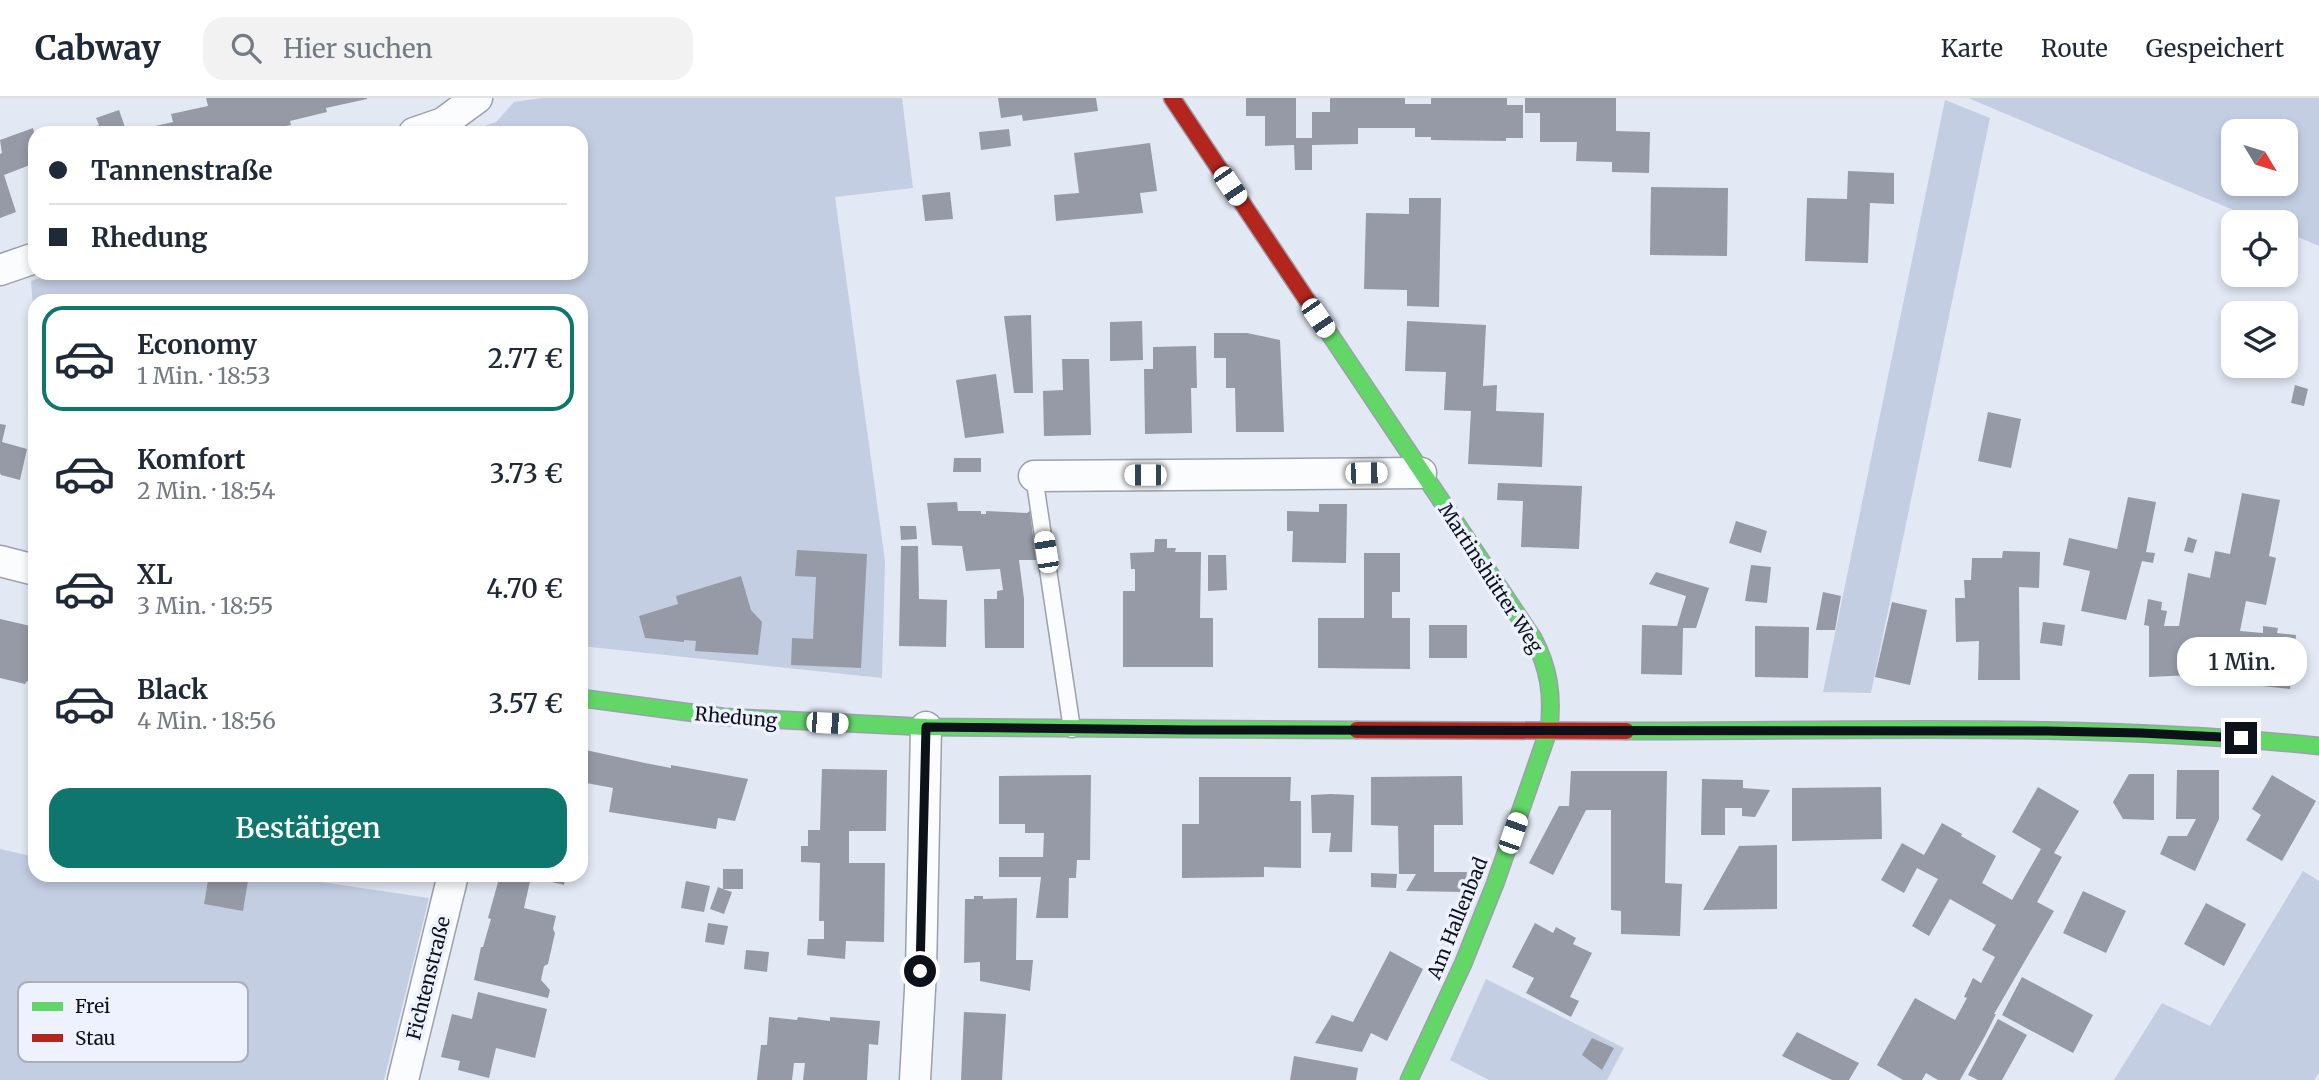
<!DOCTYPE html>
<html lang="de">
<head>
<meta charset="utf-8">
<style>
  body { margin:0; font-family:Merriweather,serif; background:#f2f2f3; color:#1f2937; height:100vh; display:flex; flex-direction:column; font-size:26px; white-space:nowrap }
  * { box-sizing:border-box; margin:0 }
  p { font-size:23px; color:#747a83 }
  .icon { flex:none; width:38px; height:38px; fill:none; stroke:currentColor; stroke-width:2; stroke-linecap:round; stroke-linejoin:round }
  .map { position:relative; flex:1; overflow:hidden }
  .details { position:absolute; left:28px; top:196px; width:560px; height:588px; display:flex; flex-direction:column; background:#fff; border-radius:21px; box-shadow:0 4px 10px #0003 }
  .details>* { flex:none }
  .guide { position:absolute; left:28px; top:28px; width:560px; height:154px; border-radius:21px; box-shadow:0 4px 10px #0003; display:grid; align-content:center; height:154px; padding:0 21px; background:#fff }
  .needle { width:46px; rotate:128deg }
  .fabs { position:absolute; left:2221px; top:21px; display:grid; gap:14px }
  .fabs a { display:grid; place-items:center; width:77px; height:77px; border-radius:14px; background:#fff; box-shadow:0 4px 10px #0003; font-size:35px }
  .end { position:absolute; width:32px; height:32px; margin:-16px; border:9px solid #0d111a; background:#fff; box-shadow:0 0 0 4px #fff }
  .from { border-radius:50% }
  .bubble { position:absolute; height:49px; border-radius:21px; background:#fff; box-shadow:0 4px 10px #0003; font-size:23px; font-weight:600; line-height:49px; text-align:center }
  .car { position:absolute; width:21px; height:42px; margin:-21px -10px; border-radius:9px; box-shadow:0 0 5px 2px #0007; background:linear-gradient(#fff 24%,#345 0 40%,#fff 0 76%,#345 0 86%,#fff 0) }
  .guide b { display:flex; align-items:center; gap:24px; height:66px; font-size:26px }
  .guide b+b { border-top:2px solid #e0e1e3 }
  .guide i { width:18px; height:18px; background:#1f2937 }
  ul { padding:12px 0 0; list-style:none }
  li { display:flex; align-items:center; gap:21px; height:105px; margin:0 14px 10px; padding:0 7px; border:4px solid transparent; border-radius:21px }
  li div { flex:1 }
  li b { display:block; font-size:26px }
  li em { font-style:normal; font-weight:600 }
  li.on { border-color:#0f766e }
  li>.icon { width:63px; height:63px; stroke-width:1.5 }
  .button { display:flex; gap:14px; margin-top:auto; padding:14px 21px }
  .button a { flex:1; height:80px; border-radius:21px; background:#0f766e; color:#fff; font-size:28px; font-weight:600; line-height:80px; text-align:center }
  header { display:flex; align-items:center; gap:42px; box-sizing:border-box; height:98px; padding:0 35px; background:#fff; border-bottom:2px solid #e0e1e3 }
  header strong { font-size:33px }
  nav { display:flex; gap:38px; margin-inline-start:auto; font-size:24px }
  .search { width:490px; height:63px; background:#f2f2f3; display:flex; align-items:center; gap:18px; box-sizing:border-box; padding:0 24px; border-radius:21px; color:#747a83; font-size:26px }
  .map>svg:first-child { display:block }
</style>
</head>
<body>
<header>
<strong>Cabway</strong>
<div class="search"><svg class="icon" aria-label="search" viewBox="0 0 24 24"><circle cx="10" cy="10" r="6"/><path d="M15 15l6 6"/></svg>Hier suchen</div>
<nav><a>Karte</a><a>Route</a><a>Gespeichert</a></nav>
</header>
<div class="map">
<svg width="2319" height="982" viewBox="0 0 2319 982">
  <rect width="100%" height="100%" fill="#e2e8f4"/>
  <g fill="#c4cee2" fill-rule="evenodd">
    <polygon points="542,0 902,0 913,90 835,99 885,463 882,580 581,548 581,203 35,203 35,237 31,183 56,175 581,175 581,35 465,35 496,24 514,4"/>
    <path d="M1968 0H2319V148L2286 134V124H2262ZM2233 33H2286V86H2233Z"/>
    <polygon points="1945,2 1990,20 1871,595 1823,594"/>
    <polygon points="0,751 35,759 35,777 274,777 429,800 384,982 0,982"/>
    <polygon points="2303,773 2319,783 2319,975 2314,982 2114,982 2162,905 2210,928"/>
    <polygon points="1486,881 1624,950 1607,982 1489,982 1450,962"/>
  </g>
  <g fill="#969aa6">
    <polygon points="206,0 367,0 367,1 326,10 327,14 290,23 291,27 253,35 153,35 151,29 173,24 171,16 208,8"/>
    <polygon points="998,0 1096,0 1098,13 1023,23 1022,17 1001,20"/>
    <polygon points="1246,0 1296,0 1296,40 1312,40 1312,14 1330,14 1330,0 1405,0 1405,6 1431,6 1431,0 1507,0 1507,7 1523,7 1523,40 1506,40 1506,43 1431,42 1431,39 1415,39 1415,30 1358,30 1358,46 1312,47 1312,72 1295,72 1294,47 1265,48 1265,18 1246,18"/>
    <polygon points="1525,0 1616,0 1616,33 1650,34 1649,75 1612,74 1612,64 1576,63 1577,44 1540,44 1540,15 1525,15"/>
    <polygon points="119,12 127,35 77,35 99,27 96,20"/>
    <polygon points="33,30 35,38 35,65 4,77 16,114 0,120 0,56 2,55 0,42"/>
    <polygon points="1009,31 1011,48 981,52 979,34"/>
    <polygon points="1150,45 1157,93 1140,95 1143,115 1056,123 1054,97 1079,95 1074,55"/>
    <polygon points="1848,73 1894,75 1894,106 1870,105 1868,165 1805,163 1807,100 1847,101"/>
    <polygon points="1651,89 1728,90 1727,158 1650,157"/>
    <polygon points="950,94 953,121 925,123 922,97"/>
    <polygon points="1409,100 1441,100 1439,209 1407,208 1407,192 1364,191 1366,115 1409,116"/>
    <polygon points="1031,217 1033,295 1014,295 1004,218"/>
    <polygon points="1142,223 1143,262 1110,263 1110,224"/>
    <polygon points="1407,223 1486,227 1483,288 1497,287 1496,313 1544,315 1542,369 1468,366 1471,313 1444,312 1446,274 1405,273"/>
    <polygon points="1214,235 1247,235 1280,242 1284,334 1236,334 1235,290 1226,290 1226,260 1214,260"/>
    <polygon points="1196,248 1197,290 1191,290 1192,335 1145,336 1144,271 1153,271 1153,249"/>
    <polygon points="1062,261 1089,261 1091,337 1044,338 1043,293 1063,292"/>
    <polygon points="996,276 1004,335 965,340 956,282"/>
    <polygon points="2295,287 2308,291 2304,308 2291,305"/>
    <polygon points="1988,314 2021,321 2011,370 1978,363"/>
    <polygon points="0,326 6,327 2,344 27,351 20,382 1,377 0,375"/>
    <polygon points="954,360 981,360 981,374 953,374"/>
    <polygon points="1498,385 1582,388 1579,451 1521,449 1523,403 1497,402"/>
    <polygon points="2242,395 2280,402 2269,458 2276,460 2266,507 2246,503 2240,533 2263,535 2263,528 2278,530 2277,535 2296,537 2290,591 2234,585 2236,573 2207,569 2193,568 2193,577 2149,579 2149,528 2144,527 2148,501 2162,504 2161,512 2167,513 2164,528 2179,528 2188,475 2210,480 2215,453 2230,456"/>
    <polygon points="2128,399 2156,404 2146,454 2155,455 2153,465 2142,463 2126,522 2081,513 2090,473 2063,467 2069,440 2117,451"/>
    <polygon points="957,404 958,413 981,413 981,416 986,416 986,413 1027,415 1030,413 1036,462 1019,462 1024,501 1024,550 985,550 984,501 997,501 997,493 1003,492 1000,471 966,473 962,448 932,447 927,405"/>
    <polygon points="1319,406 1347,406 1346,465 1292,464 1293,433 1287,433 1287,413 1319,414"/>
    <polygon points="1736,423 1767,433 1761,455 1729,445"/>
    <polygon points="900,428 916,428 917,441 901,442"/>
    <polygon points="2188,439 2197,442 2193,455 2184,453"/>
    <polygon points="1155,441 1167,441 1167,450 1176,450 1175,454 1201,454 1200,520 1213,520 1213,569 1123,569 1123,493 1135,493 1135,471 1131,471 1130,455 1154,454"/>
    <polygon points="901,448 918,448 919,501 947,502 946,549 899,548"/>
    <polygon points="797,452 867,456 861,570 791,567 792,540 813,541 816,479 795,478"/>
    <polygon points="2003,453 2040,454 2039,490 2019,489 2020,582 1978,582 1979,543 1956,544 1955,500 1965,500 1964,482 1971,482 1972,460 2002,460"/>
    <polygon points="1364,455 1400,455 1400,494 1392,494 1392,520 1410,520 1410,571 1318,570 1318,520 1364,520"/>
    <polygon points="1208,457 1226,457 1227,492 1208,493"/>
    <polygon points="1751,467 1771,469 1767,505 1745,503"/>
    <polygon points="1656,474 1709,490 1696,530 1683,530 1682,577 1641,576 1642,527 1677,528 1686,498 1649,486"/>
    <polygon points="741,478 751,512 762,524 758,557 695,553 696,543 684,542 684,544 645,540 639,518 678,506 676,498"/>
    <polygon points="1823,494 1841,498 1835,532 1816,532"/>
    <polygon points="1892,504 1927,512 1910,587 1875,579"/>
    <polygon points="0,521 35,529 35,585 27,583 25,586 0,580"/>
    <polygon points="2043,524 2065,527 2062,548 2040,545"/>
    <rect x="1429" y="527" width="38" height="33"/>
    <polygon points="1755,528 1809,529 1808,580 1755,579"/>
    <polygon points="581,651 645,665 671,670 671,667 748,681 735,723 718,720 716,731 609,714 613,690 581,684"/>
    <polygon points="822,671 887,672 886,733 849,733 849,765 885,765 884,844 846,843 845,861 807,857 808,841 824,841 824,823 819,823 820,765 801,764 801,748 808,748 808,732 820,732"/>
    <polygon points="2177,672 2219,672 2219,721 2195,773 2160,756 2168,738 2187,738 2196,721 2176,721"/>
    <polygon points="1571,673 1667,673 1665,785 1682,786 1680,838 1621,836 1621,813 1611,812 1611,712 1586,712 1553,777 1529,765 1559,708 1569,708"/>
    <polygon points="2129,676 2154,676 2154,722 2123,721 2113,704"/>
    <polygon points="1091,677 1090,762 1077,762 1076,780 1069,780 1068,820 1036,820 1041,779 999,779 999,759 1043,759 1044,735 1025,735 1025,726 999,726 999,678"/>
    <polygon points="2272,677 2316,703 2282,763 2246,742 2261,717 2252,711"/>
    <polygon points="1462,678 1463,727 1434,727 1434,774 1467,774 1464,794 1406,793 1416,776 1399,776 1398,728 1371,727 1371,679"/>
    <polygon points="1199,679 1291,679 1290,703 1301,703 1301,770 1264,769 1264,779 1182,780 1182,726 1199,726"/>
    <polygon points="1702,681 1743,682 1743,690 1770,692 1755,719 1742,718 1742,710 1725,710 1725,737 1701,737"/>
    <polygon points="1881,689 1882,741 1792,743 1792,690"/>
    <polygon points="2038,689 2079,713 2054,755 2062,759 2037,804 2054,813 1994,916 1996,916 1985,938 1960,982 1938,982 1926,975 1922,982 1903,982 1877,967 1915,900 1955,922 1967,900 1964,899 1973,880 1981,885 1995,859 1982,852 1996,827 1950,801 1929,838 1912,828 1938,781 1917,770 1904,795 1881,782 1902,745 1924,757 1942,725 1962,736 1961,738 1996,758 1982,785 2012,802 2041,751 2012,734"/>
    <polygon points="1331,696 1354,697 1352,754 1329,754 1331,735 1312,735 1311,697"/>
    <polygon points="1777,747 1777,811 1703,812 1739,748"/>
    <polygon points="723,771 743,771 743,791 723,791 732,794 724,816 710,811 718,789 723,791"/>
    <polygon points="1371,775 1397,776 1396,790 1371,789"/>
    <polygon points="209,777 249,777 243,813 204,806"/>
    <polygon points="500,777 566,777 564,787 531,779 524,810 556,818 553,831 555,835 548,866 544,868 541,882 550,892 548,900 474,882 481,849 483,849 491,821 488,820"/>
    <polygon points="686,783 710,788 704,814 681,810"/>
    <polygon points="2083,793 2126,813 2106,855 2063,835"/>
    <polygon points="974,798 983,798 983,801 1017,800 1016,862 1033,862 1030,893 980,883 980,864 964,865 965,801 974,801"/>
    <polygon points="2206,805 2246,826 2224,868 2184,846"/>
    <polygon points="708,825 728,828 724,847 705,844"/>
    <polygon points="1535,825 1553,835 1556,829 1576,840 1573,846 1592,855 1570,899 1579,903 1571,919 1526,895 1534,880 1512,869"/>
    <polygon points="746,852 769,854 767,874 744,871"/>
    <polygon points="1390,853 1423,871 1387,943 1371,935 1362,954 1315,945 1332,917 1353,924"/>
    <polygon points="2022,879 2093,917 2073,955 2002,917"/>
    <polygon points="478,894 547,911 535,960 496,950 489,980 458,972 460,963 441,959 452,916 472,921"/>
    <polygon points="964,914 1006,916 1002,982 961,982"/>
    <polygon points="769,919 797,922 798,919 830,923 830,919 880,923 878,947 869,946 867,982 803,982 805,965 794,965 792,982 757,982 761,947 767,947"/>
    <polygon points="1998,921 2027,937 2002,982 1978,982 1968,977"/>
    <polygon points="1797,934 1859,965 1849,982 1832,982 1782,958"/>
    <polygon points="1592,940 1614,950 1602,972 1582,957"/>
    <polygon points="1294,958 1358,970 1356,982 1290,982"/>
  </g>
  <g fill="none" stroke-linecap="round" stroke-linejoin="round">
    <defs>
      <polyline id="lane" points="1034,378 1072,631"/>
      <g id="street">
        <polyline points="414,35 443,25 477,0"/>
        <polyline points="0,172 35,160"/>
        <polyline points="1034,378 1421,375"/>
        <polyline points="0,463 35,472"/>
        <polyline points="403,982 453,777"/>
        <polyline points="915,982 921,873 926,629"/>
      </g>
      <g id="fast">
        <path d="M1307 202 1533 540C1549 570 1553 597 1549 631L1495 786 1463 866 1409 982"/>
        <polyline points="581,600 724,619 926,629 1357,632"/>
        <path d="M1626 633C1857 633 2089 624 2319 648"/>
      </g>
      <g id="jam">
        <polyline points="1172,0 1307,202"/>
        <polyline points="1357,632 1626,633"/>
      </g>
    </defs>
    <use href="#lane" stroke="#9ca0aa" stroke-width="19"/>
    <use href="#street" stroke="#9ca0aa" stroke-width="33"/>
    <use href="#fast" stroke="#9ca0aa" stroke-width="19"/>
    <use href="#jam" stroke="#9ca0aa" stroke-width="19"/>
    <use href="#lane" stroke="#fbfcfd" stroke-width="16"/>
    <use href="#street" stroke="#fbfcfd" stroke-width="30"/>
    <use href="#fast" stroke="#63d668" stroke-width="16"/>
    <use href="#jam" stroke="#b3261e" stroke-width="16"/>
  </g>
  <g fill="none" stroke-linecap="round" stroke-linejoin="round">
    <polyline stroke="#0d111a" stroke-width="9" points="920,873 926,629 1192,632 2047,633 2141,635 2241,640"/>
  </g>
  <g text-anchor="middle" stroke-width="7" stroke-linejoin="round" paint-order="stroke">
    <g font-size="19" fill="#0d111a" stroke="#edf2fe">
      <text transform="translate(1491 480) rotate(57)" y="7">Martinshütter Weg</text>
      <text transform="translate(736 619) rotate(5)" y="7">Rhedung</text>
      <text transform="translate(1457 820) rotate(-68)" y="7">Am Hallenbad</text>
      <text transform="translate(428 880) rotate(-76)" y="7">Fichtenstraße</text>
    </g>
  </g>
  <rect x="18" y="884" width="230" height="80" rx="10" fill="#edf2fe" stroke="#aaaeba" stroke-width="2"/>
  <rect x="32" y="904" width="31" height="9" fill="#63d668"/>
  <rect x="32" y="936" width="31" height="8" fill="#b3261e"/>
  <g font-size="19" fill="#0d111a">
    <text x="75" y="915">Frei</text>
    <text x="75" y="947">Stau</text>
  </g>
</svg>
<div class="fabs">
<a><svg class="needle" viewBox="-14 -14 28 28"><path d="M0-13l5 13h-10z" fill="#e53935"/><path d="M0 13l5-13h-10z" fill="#747a83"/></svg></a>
<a><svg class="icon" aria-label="locate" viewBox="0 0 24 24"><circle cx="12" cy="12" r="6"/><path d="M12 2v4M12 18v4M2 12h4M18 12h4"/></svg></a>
<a><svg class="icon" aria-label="layers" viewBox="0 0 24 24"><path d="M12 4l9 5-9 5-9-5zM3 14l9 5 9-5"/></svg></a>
</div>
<i class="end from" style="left:920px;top:873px"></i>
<i class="end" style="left:2241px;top:640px"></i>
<div class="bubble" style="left:2177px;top:539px;width:130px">1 Min.</div>
<i class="car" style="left:1230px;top:88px;rotate:146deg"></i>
<i class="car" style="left:1318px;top:220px;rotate:146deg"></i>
<i class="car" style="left:1366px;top:375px;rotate:89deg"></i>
<i class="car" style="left:1145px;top:377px;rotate:270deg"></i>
<i class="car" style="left:1046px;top:454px;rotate:351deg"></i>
<i class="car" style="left:827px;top:625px;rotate:93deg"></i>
<i class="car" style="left:1513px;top:735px;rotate:19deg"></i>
<div class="guide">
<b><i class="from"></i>Tannenstraße</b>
<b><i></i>Rhedung</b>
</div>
<section class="details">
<ul>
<li class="on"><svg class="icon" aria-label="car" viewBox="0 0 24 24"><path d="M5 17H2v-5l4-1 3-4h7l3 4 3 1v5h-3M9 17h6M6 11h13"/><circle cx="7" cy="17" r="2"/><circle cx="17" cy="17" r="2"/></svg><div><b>Economy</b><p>1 Min. · 18:53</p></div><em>2.77 €</em></li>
<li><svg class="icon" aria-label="car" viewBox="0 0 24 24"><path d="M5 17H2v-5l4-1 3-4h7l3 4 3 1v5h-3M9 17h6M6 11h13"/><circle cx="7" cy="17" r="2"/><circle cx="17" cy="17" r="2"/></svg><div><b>Komfort</b><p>2 Min. · 18:54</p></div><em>3.73 €</em></li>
<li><svg class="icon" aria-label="car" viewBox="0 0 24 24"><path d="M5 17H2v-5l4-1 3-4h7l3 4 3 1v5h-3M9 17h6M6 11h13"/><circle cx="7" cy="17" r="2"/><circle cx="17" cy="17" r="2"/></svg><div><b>XL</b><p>3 Min. · 18:55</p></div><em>4.70 €</em></li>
<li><svg class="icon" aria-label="car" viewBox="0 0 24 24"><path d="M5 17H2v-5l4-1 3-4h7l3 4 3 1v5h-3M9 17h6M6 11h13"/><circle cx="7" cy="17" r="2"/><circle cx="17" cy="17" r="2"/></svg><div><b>Black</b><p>4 Min. · 18:56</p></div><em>3.57 €</em></li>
</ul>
<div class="button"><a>Bestätigen</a></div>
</section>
</div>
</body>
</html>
